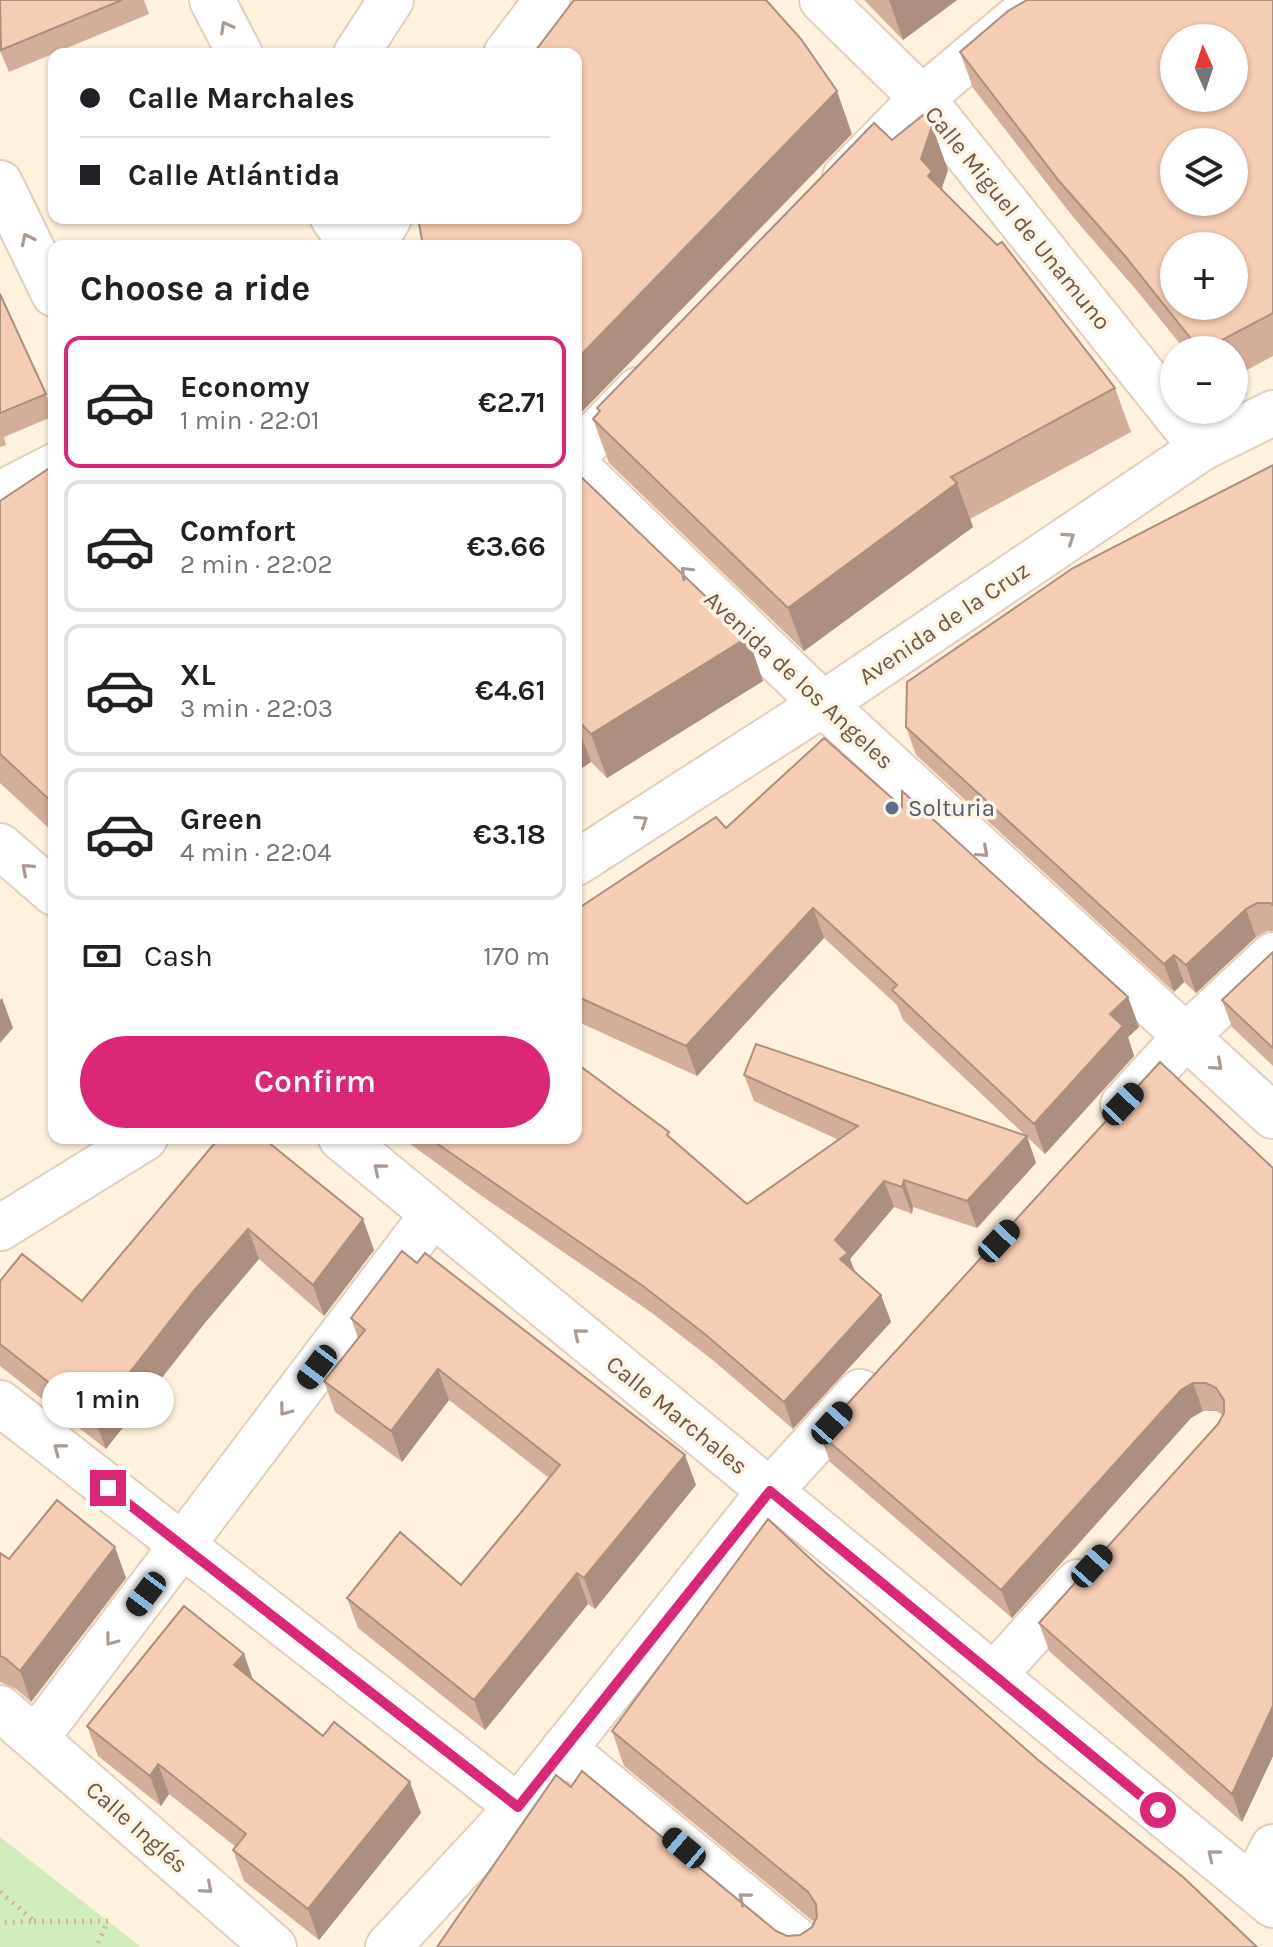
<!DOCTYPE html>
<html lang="en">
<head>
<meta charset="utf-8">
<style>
  body { margin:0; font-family:Karla,sans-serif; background:#f2f2f2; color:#202124; height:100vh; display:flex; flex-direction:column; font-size:30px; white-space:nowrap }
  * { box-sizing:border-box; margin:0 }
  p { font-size:26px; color:#757577 }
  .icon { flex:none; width:44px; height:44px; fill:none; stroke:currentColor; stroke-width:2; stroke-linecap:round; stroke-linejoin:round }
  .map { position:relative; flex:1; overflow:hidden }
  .drawer { position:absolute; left:48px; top:240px; width:534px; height:904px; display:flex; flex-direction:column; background:#fff; border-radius:16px; box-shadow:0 2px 6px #0004 }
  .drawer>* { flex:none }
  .guide { position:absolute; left:48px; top:48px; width:534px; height:176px; border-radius:16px; box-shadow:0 2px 6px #0004; display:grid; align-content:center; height:176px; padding:0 32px; background:#fff }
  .needle { width:52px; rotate:357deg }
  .tools { position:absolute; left:1160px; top:24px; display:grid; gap:16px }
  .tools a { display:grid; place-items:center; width:88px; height:88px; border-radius:50%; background:#fff; box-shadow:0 2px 6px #0004; font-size:40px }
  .end { position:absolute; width:36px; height:36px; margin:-18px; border:10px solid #db2777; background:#fff; box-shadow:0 0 0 4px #fff }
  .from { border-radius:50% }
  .bubble { position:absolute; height:56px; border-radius:28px; background:#fff; box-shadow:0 2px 6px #0004; font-size:26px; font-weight:600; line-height:56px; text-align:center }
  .car { position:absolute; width:24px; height:48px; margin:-24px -12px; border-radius:10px; box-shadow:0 0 6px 2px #0007; background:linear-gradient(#222 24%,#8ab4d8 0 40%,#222 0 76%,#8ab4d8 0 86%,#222 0) }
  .guide b { display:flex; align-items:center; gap:28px; height:76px; font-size:30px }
  .guide b+b { border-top:2px solid #e0e0e0 }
  .guide i { width:20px; height:20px; background:#202124 }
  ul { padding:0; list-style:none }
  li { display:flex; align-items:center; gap:24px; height:132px; margin:0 16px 12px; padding:0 16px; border:4px solid #e0e0e0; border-radius:16px }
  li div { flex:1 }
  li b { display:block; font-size:30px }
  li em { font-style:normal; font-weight:600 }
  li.selected { border-color:#db2777 }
  li>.icon { width:72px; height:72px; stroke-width:1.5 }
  h2 { padding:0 32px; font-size:36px; line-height:96px }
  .pay { display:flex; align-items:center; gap:20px; height:88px; padding:0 32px; font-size:30px }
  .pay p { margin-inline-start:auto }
  .primary-button { display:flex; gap:16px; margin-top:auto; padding:16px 32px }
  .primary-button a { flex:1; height:92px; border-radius:48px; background:#db2777; color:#fff; font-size:32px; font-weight:600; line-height:92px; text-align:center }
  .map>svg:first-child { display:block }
</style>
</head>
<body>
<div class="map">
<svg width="1273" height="1947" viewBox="0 0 1273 1947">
  <rect width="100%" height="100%" fill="#fef1de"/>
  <polygon fill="#d1ecbd" points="0,1837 141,1947 0,1947"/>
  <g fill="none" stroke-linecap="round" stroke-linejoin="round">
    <defs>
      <g id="minor">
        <polyline points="212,0 240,54"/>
        <polyline points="822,0 922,98 1202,448"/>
        <polyline points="356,54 391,0"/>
        <polyline points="506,54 547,0"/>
        <polyline points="845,177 922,98 1039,0"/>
        <polyline points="0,183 54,294"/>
        <polyline points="333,218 353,246"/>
        <polyline points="372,246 389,218"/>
        <polyline points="576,454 638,390"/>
        <polyline points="576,466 823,704"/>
        <polyline points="0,494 54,466"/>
        <polyline points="0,846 54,893"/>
        <polyline points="1123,1105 1186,1036 1273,955"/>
        <polyline points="0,1403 518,1807"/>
        <polyline points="770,1491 860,1392"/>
        <polyline points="994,1675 1078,1582"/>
        <polyline points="36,1738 433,1214"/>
        <polyline points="564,1749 805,1947"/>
      </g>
      <g id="tertiary">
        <polyline points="823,704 1273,1116"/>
        <polyline points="576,863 823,704 1202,448 1273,413"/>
        <polyline points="341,1138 1273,1905"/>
        <polyline points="0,1228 145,1138"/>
        <polyline points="0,1708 274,1947"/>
        <polyline points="1253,1887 1273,1847"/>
        <polyline points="388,1947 518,1807 770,1491"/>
      </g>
    </defs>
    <use href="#minor" stroke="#e4cebd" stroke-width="48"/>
    <use href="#tertiary" stroke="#e4cebd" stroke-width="48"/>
    <g stroke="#d9b098" stroke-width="5" stroke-dasharray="2 6" stroke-linecap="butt">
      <polyline points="0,1892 34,1921 0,1923"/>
      <polyline points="34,1921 108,1921 96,1947"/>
    </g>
    <use href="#minor" stroke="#fff" stroke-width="44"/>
    <use href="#tertiary" stroke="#fff" stroke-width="44"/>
  </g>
  <g fill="#d3af9b">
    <polygon points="0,0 144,0 149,14 9,72 0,51"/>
    <polygon points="864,0 957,0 903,40"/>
    <polygon points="1273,0 1273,356 1234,377 1234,350 1185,350 1138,292 1073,217 973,88 960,52"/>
    <polygon points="932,126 948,170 941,190 1115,388 1131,432 970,519 973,527 804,651 609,463 593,419 599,412 597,408 892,140"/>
    <polygon points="0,294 46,394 54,416 4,437 6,445 0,447"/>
    <polygon points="54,465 54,833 0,783 0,501"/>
    <polygon points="1273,465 1273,931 1267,931 1256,937 1196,993 1184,982 1174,992 916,755 906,727"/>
    <polygon points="576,472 763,681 607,778 591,762 576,772"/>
    <polygon points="902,807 1128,997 1139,1027 1128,1037 1134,1056 1045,1154 1027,1137 1036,1163 977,1228 913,1207 912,1214 894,1207 850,1259 855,1271 881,1295 891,1322 793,1429 715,1362 652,1313 479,1194 402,1138 672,1139 747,1204 839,1140 754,1101 744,1075 1026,1136 903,1020 897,1005 824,938 697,1076 576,1021 576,910 726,828"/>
    <polygon points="1273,952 1273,1066 1232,1027 1222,1000"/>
    <polygon points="219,1138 374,1250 324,1316 259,1259 204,1324 106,1449 0,1366 0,1281 82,1301"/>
    <polygon points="1273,1168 1273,1756 1242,1822 1049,1651 1039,1623 1218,1424 1223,1415 1216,1411 1203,1411 1191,1418 1012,1618 830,1462 820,1434"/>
    <polygon points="351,1318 696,1485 595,1609 588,1604 485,1730 358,1628 347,1598 461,1585 549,1478 449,1400 402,1462 335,1412 324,1381 358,1338"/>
    <polygon points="0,1553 9,1559 126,1578 31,1702 16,1689 0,1682"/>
    <polygon points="817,1565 1037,1759 1257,1947 437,1947 571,1787 776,1931 787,1936 800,1935 812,1927 814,1922 624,1766 612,1731"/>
    <polygon points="254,1680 421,1813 319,1940 244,1881 233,1850 236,1847 169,1794 161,1806 98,1756 87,1726"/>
  </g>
  <g fill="#ac8f7e">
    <polygon points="889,0 957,0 903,40"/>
    <polygon points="837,91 852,134 577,417 576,360"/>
    <polygon points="932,126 948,170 940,193 944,220 921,159"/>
    <polygon points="957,483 973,527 804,651 788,608"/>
    <polygon points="748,637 763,681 607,778 591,734"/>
    <polygon points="576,721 591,762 576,772"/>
    <polygon points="813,908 824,938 697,1076 686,1046"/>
    <polygon points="1246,909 1256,937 1196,993 1186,965"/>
    <polygon points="1174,955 1184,982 1174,992 1164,964"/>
    <polygon points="1128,997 1139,1027 1128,1037 1134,1056 1045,1154 1034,1124 1110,1014"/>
    <polygon points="2,998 13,1028 0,1043 0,1000"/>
    <polygon points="1027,1136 1036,1163 977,1228 967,1201"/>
    <polygon points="904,1180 913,1207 912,1214 902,1187"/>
    <polygon points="884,1181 894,1207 850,1259 857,1279 840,1259 835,1240"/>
    <polygon points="363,1219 374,1250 324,1316 313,1285"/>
    <polygon points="248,1229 259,1259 204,1324 106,1449 94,1418 192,1293"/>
    <polygon points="881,1295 891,1322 793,1429 784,1402"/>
    <polygon points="438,1369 449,1400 402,1462 391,1431"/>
    <polygon points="1193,1383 1203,1411 1191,1418 1012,1618 1001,1590 1181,1390"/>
    <polygon points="685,1455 696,1485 595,1609 584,1578"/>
    <polygon points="115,1547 126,1578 31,1702 20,1671"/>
    <polygon points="577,1573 588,1604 485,1730 474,1700"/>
    <polygon points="244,1654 255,1685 234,1665"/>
    <polygon points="1273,1706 1273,1756 1242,1822 1232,1794"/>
    <polygon points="158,1764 169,1794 161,1806 150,1776"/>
    <polygon points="410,1782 421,1813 319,1940 308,1909"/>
  </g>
  <g fill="#f5ccb4" stroke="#ac8f7e" stroke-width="2" fill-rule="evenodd">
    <polygon points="0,0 122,0 1,50"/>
    <polygon points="574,0 766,0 801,39 837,91 576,360 576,246 423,246 418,218 576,218 576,54 533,54"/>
    <path d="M1027 0H1273V313L1203 350H1200L1125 256 1059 181 960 52 1008 11ZM1174 38H1234V98H1174ZM1174 142H1234V202H1174ZM1174 246H1234V306H1174Z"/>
    <polygon points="923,115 932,126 921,159 932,171 928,176 997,245 1002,242 1115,388 951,477 957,483 788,608 593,419 600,411 597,408 874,123 892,140"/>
    <polygon points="0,294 46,394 0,413"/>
    <polygon points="54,465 54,804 0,754 0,501"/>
    <polygon points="1273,465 1273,905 1270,903 1257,903 1246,909 1186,965 1174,955 1164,964 906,727 907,682 1073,568"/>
    <polygon points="576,472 748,637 591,734 576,719"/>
    <polygon points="824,738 902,807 902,791 1128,997 1110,1014 1123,1026 1034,1124 892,990 897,985 813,908 686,1046 576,996 576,910 716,817 726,828"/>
    <polygon points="1273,952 1273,1048 1222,1000"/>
    <polygon points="756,1044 1027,1136 967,1201 904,1180 902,1187 884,1181 835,1240 848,1253 840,1259 881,1295 784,1402 706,1335 643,1286 429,1138 576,1138 576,1063 669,1132 667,1135 747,1204 858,1126 744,1075"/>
    <polygon points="1160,1062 1273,1168 1273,1706 1232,1794 1039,1623 1218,1424 1224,1413 1224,1400 1216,1388 1206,1383 1193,1383 1181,1390 1001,1590 820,1434"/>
    <polygon points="219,1138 263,1138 363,1219 313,1285 248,1229 192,1293 94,1418 0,1344 0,1281 22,1254 82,1301"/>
    <polygon points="402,1251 417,1263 425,1253 685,1455 584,1578 577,1573 474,1700 347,1598 400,1532 461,1585 560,1465 438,1369 391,1431 324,1381 365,1330 351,1318"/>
    <polygon points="57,1500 115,1547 20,1671 5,1658 0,1656 0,1553 9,1559"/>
    <polygon points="768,1519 817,1565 1037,1759 1183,1877 1257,1947 437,1947 556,1775 571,1787 582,1771 776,1931 787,1936 800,1935 812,1927 817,1917 816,1904 808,1892 612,1731"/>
    <polygon points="184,1606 244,1654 234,1665 323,1736 334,1722 410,1782 308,1909 233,1850 246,1834 158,1764 150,1776 87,1726"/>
  </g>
  <defs><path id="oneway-chevron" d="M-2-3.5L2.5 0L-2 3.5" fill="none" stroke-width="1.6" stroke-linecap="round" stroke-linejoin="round" transform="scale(2)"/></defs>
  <g stroke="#ac998f">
    <use href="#oneway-chevron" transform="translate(226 27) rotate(-118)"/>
    <use href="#oneway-chevron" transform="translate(27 239) rotate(-116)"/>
    <use href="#oneway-chevron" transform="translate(1069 538) rotate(-34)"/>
    <use href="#oneway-chevron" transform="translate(686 572) rotate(-136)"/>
    <use href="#oneway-chevron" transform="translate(642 821) rotate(-33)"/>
    <use href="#oneway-chevron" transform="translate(983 852) rotate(42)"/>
    <use href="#oneway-chevron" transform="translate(27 869) rotate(-139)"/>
    <use href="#oneway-chevron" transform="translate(1217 1065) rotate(42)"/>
    <use href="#oneway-chevron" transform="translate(379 1169) rotate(-140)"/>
    <use href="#oneway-chevron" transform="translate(579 1334) rotate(-141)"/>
    <use href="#oneway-chevron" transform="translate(285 1410) rotate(127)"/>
    <use href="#oneway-chevron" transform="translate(59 1449) rotate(-142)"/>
    <use href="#oneway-chevron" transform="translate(111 1640) rotate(127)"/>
    <use href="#oneway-chevron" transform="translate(1213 1855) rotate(-141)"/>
    <use href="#oneway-chevron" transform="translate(207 1888) rotate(41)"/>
    <use href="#oneway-chevron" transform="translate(744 1898) rotate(-141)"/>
  </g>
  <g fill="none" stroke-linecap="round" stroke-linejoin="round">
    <polyline stroke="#db2777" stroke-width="10" points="108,1488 518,1807 770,1491 1158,1810"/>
  </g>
  <circle fill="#5c6f8a" stroke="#fff5e6" stroke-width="3" cx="892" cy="808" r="8"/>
  <g text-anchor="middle" stroke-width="7" stroke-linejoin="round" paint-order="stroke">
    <g font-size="24" fill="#755545" stroke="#fff5e6">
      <text transform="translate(1018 218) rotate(51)" y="8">Calle Miguel de Unamuno</text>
      <text transform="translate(944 623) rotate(-34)" y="8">Avenida de la Cruz</text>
      <text transform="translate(799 680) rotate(43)" y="8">Avenida de los Angeles</text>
      <text transform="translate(677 1415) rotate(39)" y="8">Calle Marchales</text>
      <text transform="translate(137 1827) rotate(41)" y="8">Calle Inglés</text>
    </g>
    <g font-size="24" fill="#4e5e75" stroke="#fff5e6" text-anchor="start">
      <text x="908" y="816">Solturia</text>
    </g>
  </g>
</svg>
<div class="tools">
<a><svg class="needle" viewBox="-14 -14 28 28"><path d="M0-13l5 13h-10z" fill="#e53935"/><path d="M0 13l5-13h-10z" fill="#757577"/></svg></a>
<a><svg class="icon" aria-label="layers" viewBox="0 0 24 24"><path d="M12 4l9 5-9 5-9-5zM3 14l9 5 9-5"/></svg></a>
<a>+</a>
<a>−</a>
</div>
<i class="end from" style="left:1158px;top:1810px"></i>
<i class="end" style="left:108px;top:1488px"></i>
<div class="bubble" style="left:42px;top:1372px;width:132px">1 min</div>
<i class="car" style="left:1123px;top:1104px;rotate:43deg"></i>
<i class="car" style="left:999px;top:1241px;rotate:43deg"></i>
<i class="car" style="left:317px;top:1367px;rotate:217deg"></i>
<i class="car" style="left:832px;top:1423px;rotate:42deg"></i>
<i class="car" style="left:1092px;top:1566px;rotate:42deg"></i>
<i class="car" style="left:146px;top:1594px;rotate:217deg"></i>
<i class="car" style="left:684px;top:1848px;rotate:310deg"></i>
<div class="guide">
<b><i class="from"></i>Calle Marchales</b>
<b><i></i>Calle Atlántida</b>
</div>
<section class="drawer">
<h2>Choose a ride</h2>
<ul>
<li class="selected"><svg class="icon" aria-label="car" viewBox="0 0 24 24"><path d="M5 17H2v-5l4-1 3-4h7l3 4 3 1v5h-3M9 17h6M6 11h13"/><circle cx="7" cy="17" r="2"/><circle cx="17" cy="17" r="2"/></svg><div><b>Economy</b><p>1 min · 22:01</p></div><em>€2.71</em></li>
<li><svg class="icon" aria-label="car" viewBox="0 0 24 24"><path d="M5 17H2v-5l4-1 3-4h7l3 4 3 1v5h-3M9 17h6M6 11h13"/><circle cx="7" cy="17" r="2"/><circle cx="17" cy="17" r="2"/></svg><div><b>Comfort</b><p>2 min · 22:02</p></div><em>€3.66</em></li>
<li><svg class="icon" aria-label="car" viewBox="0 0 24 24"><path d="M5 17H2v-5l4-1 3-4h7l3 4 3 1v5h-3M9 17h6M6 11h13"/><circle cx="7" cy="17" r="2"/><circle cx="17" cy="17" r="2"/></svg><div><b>XL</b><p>3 min · 22:03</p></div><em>€4.61</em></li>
<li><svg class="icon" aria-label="car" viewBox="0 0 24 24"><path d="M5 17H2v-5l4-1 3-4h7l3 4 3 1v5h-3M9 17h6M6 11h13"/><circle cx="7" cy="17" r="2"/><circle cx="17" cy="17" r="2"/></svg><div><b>Green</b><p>4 min · 22:04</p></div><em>€3.18</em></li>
</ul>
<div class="pay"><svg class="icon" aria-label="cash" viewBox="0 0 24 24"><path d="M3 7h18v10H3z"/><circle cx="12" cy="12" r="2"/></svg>Cash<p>170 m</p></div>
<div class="primary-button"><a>Confirm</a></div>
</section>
</div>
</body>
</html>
